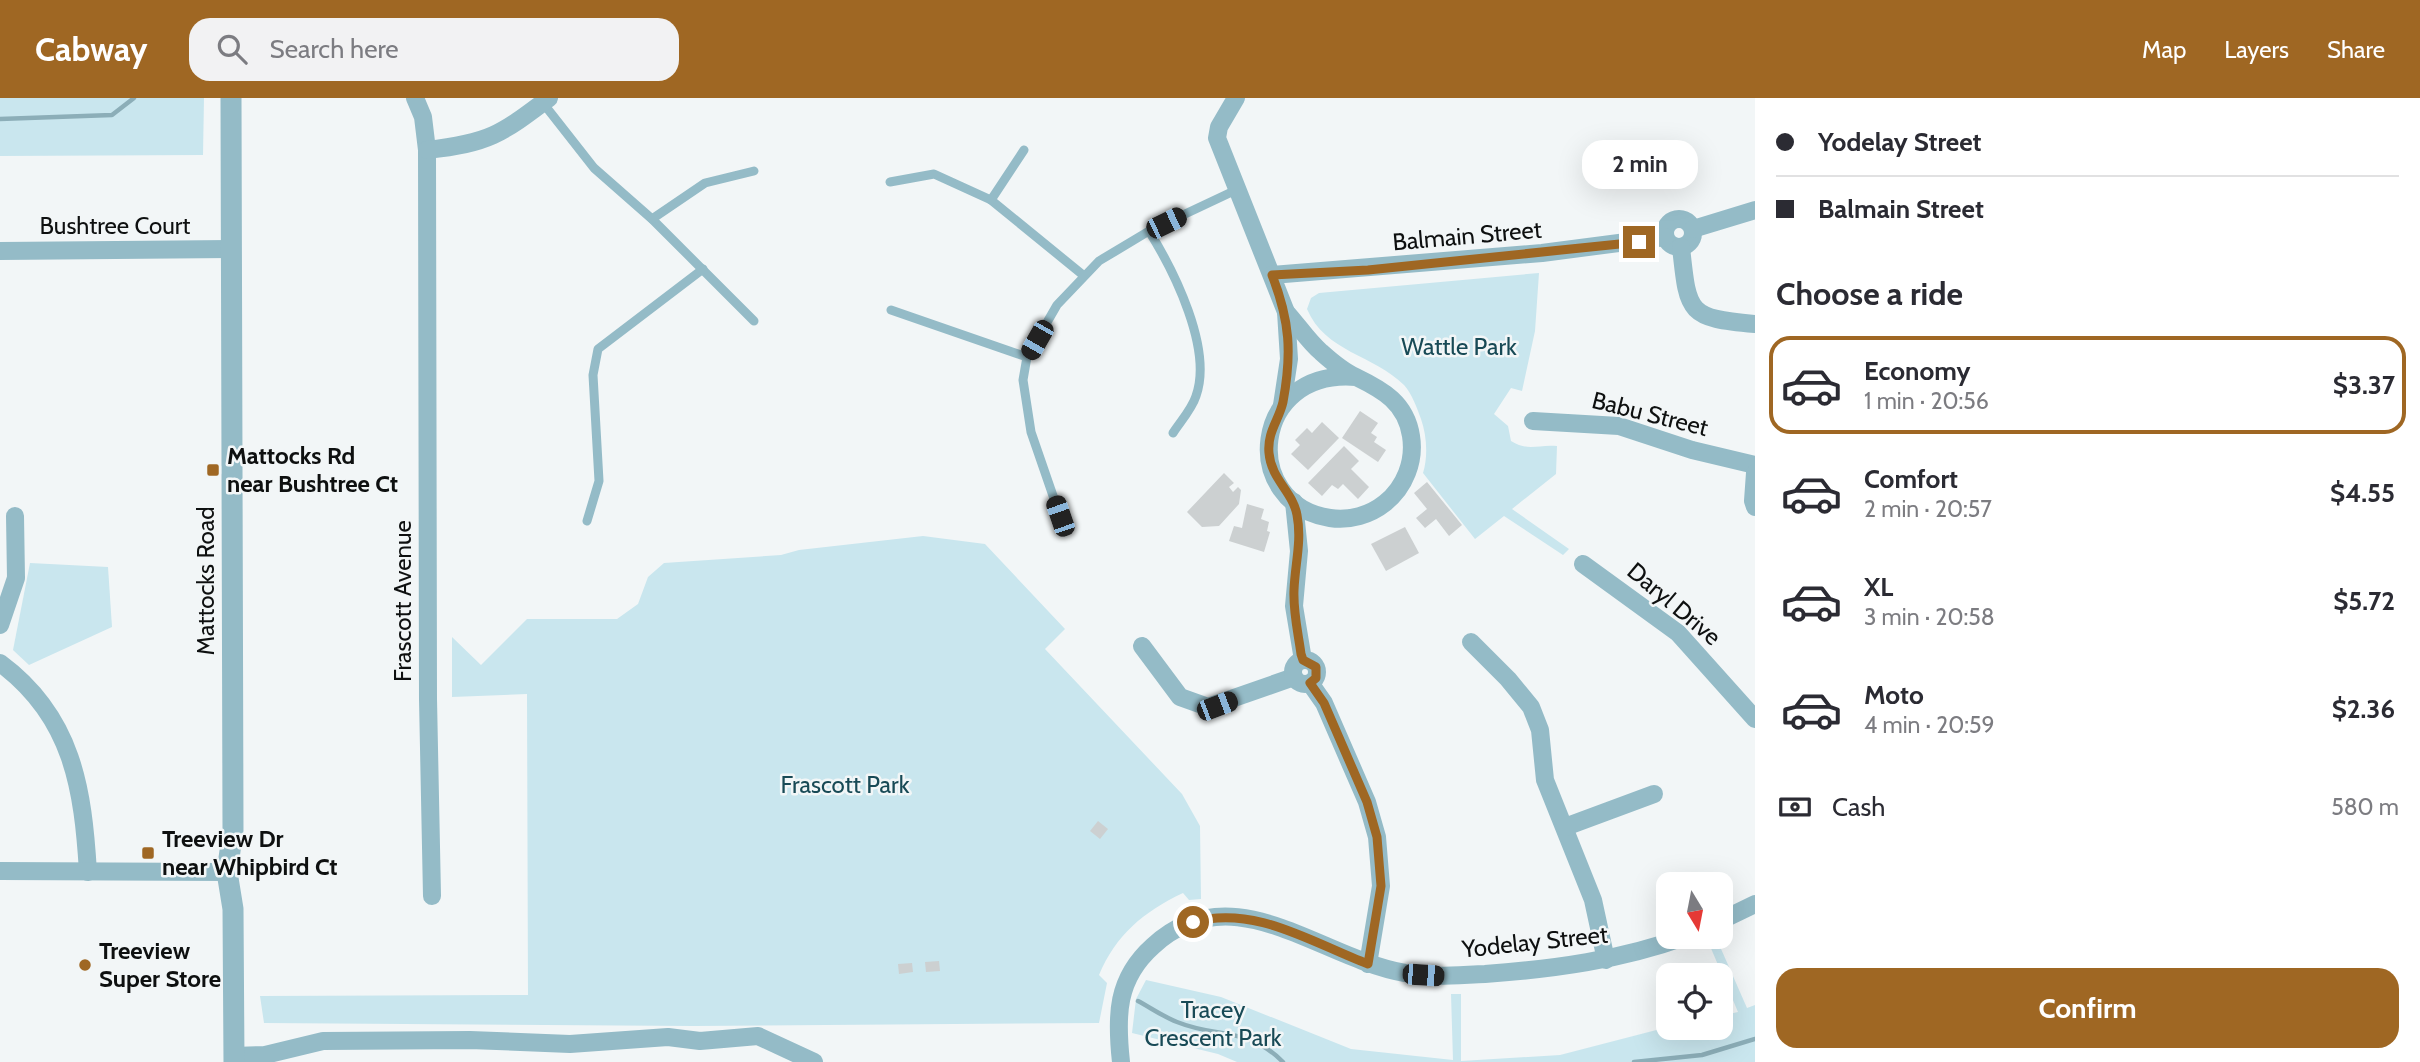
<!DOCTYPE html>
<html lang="en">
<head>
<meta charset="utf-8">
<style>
  body { margin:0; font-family:Cabin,sans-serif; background:#f2f2f3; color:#2b2b33; height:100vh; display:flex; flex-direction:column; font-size:26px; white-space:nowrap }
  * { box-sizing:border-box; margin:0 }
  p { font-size:23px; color:#7c7c81 }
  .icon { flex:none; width:38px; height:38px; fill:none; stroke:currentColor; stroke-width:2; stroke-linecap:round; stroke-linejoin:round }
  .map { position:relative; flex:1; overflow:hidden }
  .details { display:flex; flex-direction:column; background:#fff; width:665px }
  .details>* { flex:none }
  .hud { display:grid; align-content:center; height:154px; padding:0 21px; background:#fff }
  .needle { width:46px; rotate:170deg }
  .tools { position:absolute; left:1656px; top:774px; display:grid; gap:14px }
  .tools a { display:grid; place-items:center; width:77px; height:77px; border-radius:14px; background:#fff; box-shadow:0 7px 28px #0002; font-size:35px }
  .end { position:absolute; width:32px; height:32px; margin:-16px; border:9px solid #9f6723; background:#fff; box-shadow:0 0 0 4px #fff }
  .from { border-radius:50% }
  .bubble { position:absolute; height:49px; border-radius:21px; background:#fff; box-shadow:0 7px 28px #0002; font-size:23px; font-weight:700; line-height:49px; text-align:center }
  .car { position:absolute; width:21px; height:42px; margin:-21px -10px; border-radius:9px; box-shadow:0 0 5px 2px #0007; background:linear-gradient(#222 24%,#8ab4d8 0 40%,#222 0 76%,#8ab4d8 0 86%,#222 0) }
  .hud b { display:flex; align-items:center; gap:24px; height:66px; font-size:26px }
  .hud b+b { border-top:2px solid #e1e1e2 }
  .hud i { width:18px; height:18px; background:#2b2b33 }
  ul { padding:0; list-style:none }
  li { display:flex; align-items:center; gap:21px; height:98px; margin:0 14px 10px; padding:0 7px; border:4px solid transparent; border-radius:21px }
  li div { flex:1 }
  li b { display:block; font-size:26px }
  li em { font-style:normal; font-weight:700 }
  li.active { border-color:#9f6723 }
  li>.icon { width:63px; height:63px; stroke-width:1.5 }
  h2 { padding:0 21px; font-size:32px; line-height:84px }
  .pay { display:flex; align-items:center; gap:18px; height:77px; padding:0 21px; font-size:26px }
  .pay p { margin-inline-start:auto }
  .cta { display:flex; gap:14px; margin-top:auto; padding:14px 21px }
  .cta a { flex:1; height:80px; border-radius:21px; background:#9f6723; color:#fff; font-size:28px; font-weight:700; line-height:80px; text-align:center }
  header { display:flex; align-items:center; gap:42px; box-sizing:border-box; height:98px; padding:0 35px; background:#9f6723; color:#fff }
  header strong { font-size:33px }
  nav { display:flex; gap:38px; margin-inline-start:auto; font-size:24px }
  .search { width:490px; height:63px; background:#f2f2f3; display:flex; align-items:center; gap:18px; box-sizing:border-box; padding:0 24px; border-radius:21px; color:#7c7c81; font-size:26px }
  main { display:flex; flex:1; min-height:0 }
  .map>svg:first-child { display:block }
</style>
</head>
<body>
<header>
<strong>Cabway</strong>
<div class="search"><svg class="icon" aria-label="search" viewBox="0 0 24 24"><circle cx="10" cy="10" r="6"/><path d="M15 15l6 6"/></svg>Search here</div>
<nav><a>Map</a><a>Layers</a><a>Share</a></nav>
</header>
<main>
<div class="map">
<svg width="1755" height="964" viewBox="0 0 1755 964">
  <rect width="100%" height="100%" fill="#f2f6f7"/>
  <g fill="#c9e6ee">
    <polygon points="0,0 204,0 203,57 0,58"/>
    <path d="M1539 175 1535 233 1522 293 1511 290 1494 316 1508 328 1511 343C1529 354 1538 346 1557 348L1556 376 1512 411 1569 451 1563 457 1504 418 1475 441 1423 375C1428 359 1427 338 1421 321 1417 310 1412 296 1404 287 1374 257 1325 254 1307 211L1311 200 1319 195Z"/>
    <path d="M923 438 985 446 1065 531 1045 551 1182 696 1200 728 1201 801 1189 802 1183 795C1143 814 1116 837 1099 877L1107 885 1099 925 694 928 264 925 260 898 528 897 527 596 452 599V539L481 567 527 521H617L638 506 648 479 664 465 781 457 799 452Z"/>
    <polygon points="30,465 108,469 112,529 29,567 13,552"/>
    <polygon points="1718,844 1747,910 1755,907 1755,964 1237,964 1218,956 1132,935 1136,901 1146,882 1221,899 1351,951 1453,962 1451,896 1461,896 1461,963 1560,957 1668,929 1720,929 1720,918 1738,914 1710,848"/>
  </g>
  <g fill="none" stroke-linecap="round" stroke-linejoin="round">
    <g stroke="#8caeb8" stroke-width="4.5">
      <polyline points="0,21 112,17 134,0"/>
      <path d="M1138 903C1151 910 1164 919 1177 924 1219 941 1247 928 1283 964"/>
      <polyline points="1634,964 1702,957 1755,941"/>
    </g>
  </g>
  <g fill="#ccd0d1">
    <polygon points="1360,313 1378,325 1371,335 1377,339 1374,344 1386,352 1378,364 1342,340"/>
    <polygon points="1322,324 1339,340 1308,372 1291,356 1300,347 1295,342 1307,330 1312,335"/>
    <polygon points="1344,348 1359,363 1351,371 1369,389 1358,401 1343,386 1338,391 1332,387 1322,398 1308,385"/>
    <polygon points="1224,375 1234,385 1229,389 1233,394 1238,389 1241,392 1239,406 1219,428 1202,429 1187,414"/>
    <polygon points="1427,384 1462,427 1449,438 1436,421 1425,430 1416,420 1427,411 1414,395"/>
    <polygon points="1247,406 1264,411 1261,421 1269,424 1267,433 1270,434 1264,454 1229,443 1234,428 1242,430"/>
    <polygon points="1405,429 1419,455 1386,473 1371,446"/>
    <polygon points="1098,723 1108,731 1100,741 1090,733"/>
    <polygon points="939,863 940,873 926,874 925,864"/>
    <polygon points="912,865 913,874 899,876 898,866"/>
  </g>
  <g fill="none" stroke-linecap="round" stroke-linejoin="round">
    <g stroke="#94bbc7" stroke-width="9">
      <polyline points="543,5 594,70 652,121 754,223"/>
      <polyline points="890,84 934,76 991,102 1083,177"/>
      <polyline points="991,102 1024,52"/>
      <polyline points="652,121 705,85 754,73"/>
      <path d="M1149 133C1174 173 1213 251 1196 298 1192 311 1180 324 1173 335"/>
      <polyline points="891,212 1027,259"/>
      <polyline points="1060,418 1031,334 1023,282 1027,259 1057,207 1099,163 1149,133 1236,92"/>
      <polyline points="587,423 599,383 593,277 598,251 703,171"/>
    </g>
    <g stroke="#94bbc7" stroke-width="18">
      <polyline points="415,0 423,19 427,52 428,601 432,798"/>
      <polyline points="1236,0 1219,29 1217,40 1286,214 1289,261 1282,307"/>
      <path d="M427 52C489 45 500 37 549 0"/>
      <circle cx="1679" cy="135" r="14"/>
      <polyline points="1693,131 1755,112"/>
      <path d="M1681 149C1688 215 1687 220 1755 226"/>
      <polyline points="0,153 231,151"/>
      <polyline points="1272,177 1542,155 1665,139"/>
      <path d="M1286 214C1298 227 1308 243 1321 254 1331 263 1344 274 1356 279 1383 292 1406 305 1411 338 1415 363 1405 389 1385 405 1370 417 1350 423 1330 420 1239 406 1251 270 1356 279"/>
      <polyline points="1533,323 1619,328 1692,352 1755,367"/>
      <polyline points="1755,375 1753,403 1755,409"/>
      <polyline points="1294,404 1299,453 1294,508 1303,562"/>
      <polyline points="1583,466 1678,535 1755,621"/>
      <polyline points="0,527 16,480 15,418"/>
      <polyline points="1471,544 1508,581 1531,609 1540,632 1545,682 1593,802 1606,862"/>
      <polyline points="1142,548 1180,599 1208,609 1294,579"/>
      <circle cx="1305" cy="574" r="12"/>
      <path d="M0 565C73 619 83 691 88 774"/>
      <polyline points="1310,585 1324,605 1367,704 1377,739 1381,788 1368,866"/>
      <polyline points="1565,729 1654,696"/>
      <polyline points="0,773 227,774"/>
      <polyline points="1720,823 1755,806"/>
      <polyline points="234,958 265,957 323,943 470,942 570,946 668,939 700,943 758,938 814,964"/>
      <path d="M1121 964C1116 918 1116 881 1153 848 1233 774 1321 861 1405 875 1431 880 1458 877 1485 876 1554 871 1621 862 1687 838"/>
    </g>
    <polyline stroke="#94bbc7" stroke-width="21" points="231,0 233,732 227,774 233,811 234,964"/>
  </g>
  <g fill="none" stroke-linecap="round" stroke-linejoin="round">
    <path stroke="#9f6723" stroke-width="9" d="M1193 824C1256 807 1310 844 1368 866L1381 788 1377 739 1367 704 1324 605 1310 585 1316 580V569L1303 562 1301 556C1298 534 1293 514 1294 492 1295 466 1302 443 1297 417 1293 394 1271 381 1269 355 1267 334 1279 322 1283 304 1292 255 1290 223 1272 177L1368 172 1639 144"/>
  </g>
  <g fill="#9f6723" stroke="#f2f6f7" stroke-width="2.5">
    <rect x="206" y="365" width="14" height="14" rx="3.5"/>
    <rect x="141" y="748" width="14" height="14" rx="3.5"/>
    <circle cx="85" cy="867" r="7"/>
  </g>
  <g text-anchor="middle" stroke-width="5" stroke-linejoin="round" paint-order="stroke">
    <g font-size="24" fill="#0e1010" stroke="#f2f6f7">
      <text x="115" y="136">Bushtree Court</text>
      <text transform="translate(1467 138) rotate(-5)" y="8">Balmain Street</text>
      <text transform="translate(1650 316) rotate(14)" y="8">Babu Street</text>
      <text transform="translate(206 483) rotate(-90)" y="8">Mattocks Road</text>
      <text transform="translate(403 503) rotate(-90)" y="8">Frascott Avenue</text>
      <text transform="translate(1674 506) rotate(40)" y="8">Daryl Drive</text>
      <text transform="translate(1535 844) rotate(-6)" y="8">Yodelay Street</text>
    </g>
    <g font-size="24" fill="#184a56" stroke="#f2f6f7">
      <text x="1459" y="257">Wattle Park</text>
      <text x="845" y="695">Frascott Park</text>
      <text x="1213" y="920">Tracey<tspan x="1213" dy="28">Crescent Park</tspan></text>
    </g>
    <g font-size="24" font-weight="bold" fill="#0e1010" stroke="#f2f6f7" text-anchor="start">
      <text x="227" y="366">Mattocks Rd<tspan x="227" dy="28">near Bushtree Ct</tspan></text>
      <text x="162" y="749">Treeview Dr<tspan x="162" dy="28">near Whipbird Ct</tspan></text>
      <text x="99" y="861">Treeview<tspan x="99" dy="28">Super Store</tspan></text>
    </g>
  </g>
</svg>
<div class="tools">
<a><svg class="needle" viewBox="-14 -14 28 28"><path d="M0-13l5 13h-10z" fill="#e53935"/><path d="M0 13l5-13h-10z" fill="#7c7c81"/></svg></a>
<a><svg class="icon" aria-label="locate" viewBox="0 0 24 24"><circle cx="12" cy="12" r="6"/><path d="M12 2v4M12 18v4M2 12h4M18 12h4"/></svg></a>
</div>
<i class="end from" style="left:1193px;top:824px"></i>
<i class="end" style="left:1639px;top:144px"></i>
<div class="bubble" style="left:1582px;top:42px;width:116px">2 min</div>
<i class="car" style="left:1166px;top:125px;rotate:64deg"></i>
<i class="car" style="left:1037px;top:242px;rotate:210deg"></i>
<i class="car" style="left:1060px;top:418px;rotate:341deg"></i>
<i class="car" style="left:1217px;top:608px;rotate:69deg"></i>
<i class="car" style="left:1423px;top:877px;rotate:94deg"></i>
</div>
<section class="details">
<div class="hud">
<b><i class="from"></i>Yodelay Street</b>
<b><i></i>Balmain Street</b>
</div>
<h2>Choose a ride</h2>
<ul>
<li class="active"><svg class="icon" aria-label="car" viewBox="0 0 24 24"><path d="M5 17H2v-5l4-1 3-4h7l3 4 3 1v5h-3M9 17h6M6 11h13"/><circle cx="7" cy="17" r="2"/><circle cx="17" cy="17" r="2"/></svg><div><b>Economy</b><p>1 min · 20:56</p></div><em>$3.37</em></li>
<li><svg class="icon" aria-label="car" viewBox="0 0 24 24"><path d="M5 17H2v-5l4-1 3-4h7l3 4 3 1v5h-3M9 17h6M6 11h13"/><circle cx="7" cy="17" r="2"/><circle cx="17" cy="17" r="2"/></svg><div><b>Comfort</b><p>2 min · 20:57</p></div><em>$4.55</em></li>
<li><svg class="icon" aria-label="car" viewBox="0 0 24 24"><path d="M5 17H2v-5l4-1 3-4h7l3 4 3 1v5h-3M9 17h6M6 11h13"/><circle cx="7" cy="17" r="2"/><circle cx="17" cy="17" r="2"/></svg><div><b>XL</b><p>3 min · 20:58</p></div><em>$5.72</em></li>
<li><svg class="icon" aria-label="car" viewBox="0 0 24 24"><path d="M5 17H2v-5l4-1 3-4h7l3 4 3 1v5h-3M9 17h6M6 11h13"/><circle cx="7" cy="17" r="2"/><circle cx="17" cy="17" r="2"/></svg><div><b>Moto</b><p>4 min · 20:59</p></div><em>$2.36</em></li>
</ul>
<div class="pay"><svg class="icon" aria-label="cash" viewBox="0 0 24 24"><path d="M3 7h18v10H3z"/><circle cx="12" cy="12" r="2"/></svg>Cash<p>580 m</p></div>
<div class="cta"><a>Confirm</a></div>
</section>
</main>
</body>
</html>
